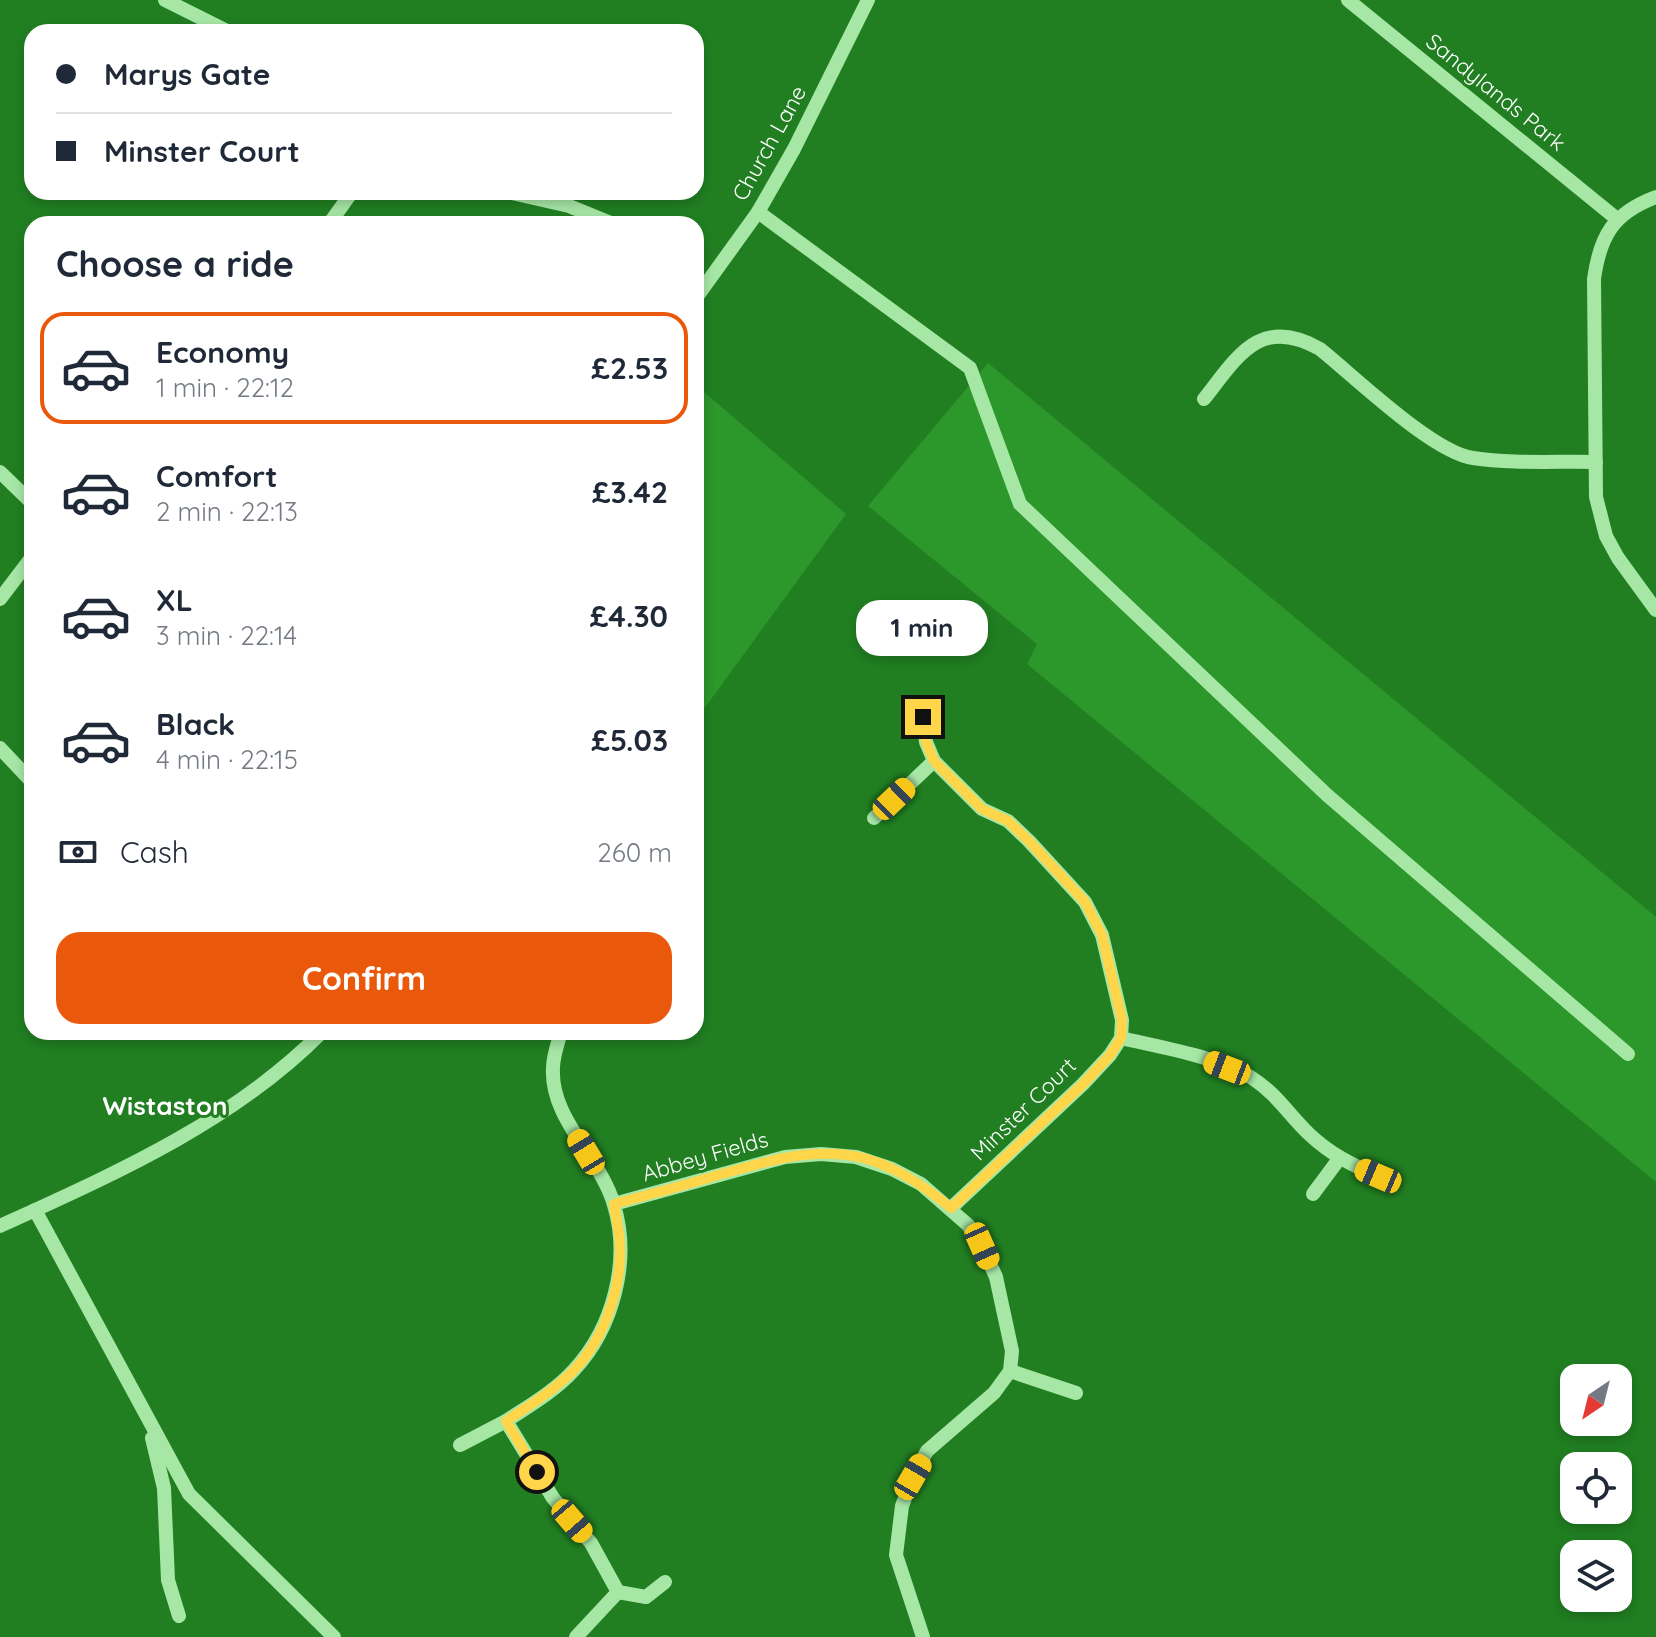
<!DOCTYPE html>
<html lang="en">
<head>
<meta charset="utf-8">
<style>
  body { margin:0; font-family:Quicksand,sans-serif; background:#f2f2f3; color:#1f2937; height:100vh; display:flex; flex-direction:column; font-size:30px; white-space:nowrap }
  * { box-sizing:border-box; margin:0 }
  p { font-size:26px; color:#747a83 }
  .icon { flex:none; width:44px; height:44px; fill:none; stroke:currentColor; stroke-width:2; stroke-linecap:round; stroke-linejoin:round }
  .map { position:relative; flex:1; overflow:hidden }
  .side { position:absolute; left:24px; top:216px; width:680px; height:824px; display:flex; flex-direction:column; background:#fff; border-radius:24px; box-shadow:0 4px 12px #0003 }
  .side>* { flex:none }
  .top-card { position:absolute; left:24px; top:24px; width:680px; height:176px; border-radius:24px; box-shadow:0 4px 12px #0003; display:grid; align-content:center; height:176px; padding:0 32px; background:#fff }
  .needle { width:52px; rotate:215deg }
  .fabs { position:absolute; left:1560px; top:1364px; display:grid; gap:16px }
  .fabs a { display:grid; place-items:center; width:72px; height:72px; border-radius:16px; background:#fff; box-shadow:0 4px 12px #0003; font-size:40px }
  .end { position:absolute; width:36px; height:36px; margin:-18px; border:10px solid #ffd54a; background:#111; box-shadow:0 0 0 4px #111 }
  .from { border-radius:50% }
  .bubble { position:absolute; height:56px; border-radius:24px; background:#fff; box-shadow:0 4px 12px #0003; font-size:26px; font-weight:700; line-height:56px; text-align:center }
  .car { position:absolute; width:24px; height:48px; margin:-24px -12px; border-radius:10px; box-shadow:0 0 6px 2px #0007; background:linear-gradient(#f5c518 24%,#345 0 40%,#f5c518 0 76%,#345 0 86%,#f5c518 0) }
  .top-card b { display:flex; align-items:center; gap:28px; height:76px; font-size:30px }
  .top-card b+b { border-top:2px solid #e0e1e3 }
  .top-card i { width:20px; height:20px; background:#1f2937 }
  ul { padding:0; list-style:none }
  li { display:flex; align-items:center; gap:24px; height:112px; margin:0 16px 12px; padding:0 16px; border:4px solid transparent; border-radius:24px }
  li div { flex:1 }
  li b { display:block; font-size:30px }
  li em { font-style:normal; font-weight:700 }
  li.current { border-color:#ea580c }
  li>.icon { width:72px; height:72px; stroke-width:1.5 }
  h2 { padding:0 32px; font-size:36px; line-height:96px }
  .pay { display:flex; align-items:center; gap:20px; height:88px; padding:0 32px; font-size:30px }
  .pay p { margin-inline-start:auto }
  .action { display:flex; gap:16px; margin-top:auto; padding:16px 32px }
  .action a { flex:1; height:92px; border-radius:24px; background:#ea580c; color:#fff; font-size:32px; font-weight:700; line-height:92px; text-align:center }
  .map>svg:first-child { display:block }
</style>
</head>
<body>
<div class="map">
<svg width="1656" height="1637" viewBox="0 0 1656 1637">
  <rect width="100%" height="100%" fill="#217f22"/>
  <g fill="#2c972b">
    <polygon points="988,363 1656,917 1656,1182 1027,664 1037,644 868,506"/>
    <polygon points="696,385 846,514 696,720"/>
  </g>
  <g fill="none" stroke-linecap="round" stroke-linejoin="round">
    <g stroke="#a7e7a6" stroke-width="14">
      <polyline points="165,0 229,32"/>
      <polyline points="1348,0 1617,219"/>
      <polyline points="508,192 569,206 613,224"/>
      <path d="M1656 197C1613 213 1600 236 1594 279L1596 497 1606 536 1618 558 1656 610"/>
      <polyline points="758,212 970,368 1020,504 1327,795 1628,1054"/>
      <polyline points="329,224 352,192"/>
      <polyline points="696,298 758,212 794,149 868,0"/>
      <path d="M1204 399C1238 356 1260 315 1320 349 1355 377 1432 452 1473 458 1512 464 1556 461 1596 462"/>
      <polyline points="0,472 32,503"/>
      <polyline points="0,599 32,557"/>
      <polyline points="923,717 926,742 934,761 982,809 1008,821 1029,841 1085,902 1102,935 1122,1020 1121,1038 1110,1055 1083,1084 951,1208"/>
      <polyline points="0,748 32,782"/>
      <polyline points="874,818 934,761"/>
      <path d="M561 1032C558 1043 553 1056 553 1068 550 1119 601 1158 614 1205 631 1261 613 1328 574 1370 555 1391 529 1406 506 1421L553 1498 591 1543 618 1592 646 1597 665 1582"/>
      <path d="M1121 1038C1159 1047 1220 1057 1252 1078 1278 1095 1288 1114 1309 1134 1330 1154 1352 1165 1378 1176"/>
      <polyline points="1313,1194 1339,1159"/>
      <polyline points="614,1204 785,1157 821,1154 856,1157 892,1169 921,1184 968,1225 982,1246 996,1277 1012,1351 1010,1371 994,1393 927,1451 913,1477 902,1506 896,1555 923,1637"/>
      <polyline points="35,1210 189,1494 334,1637"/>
      <path d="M0 1226C114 1174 233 1122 322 1032"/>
      <polyline points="1010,1371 1076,1393"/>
      <polyline points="152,1438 164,1488 168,1580 179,1616"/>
      <polyline points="460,1445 506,1421"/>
      <polyline points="576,1637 618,1592"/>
    </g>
  </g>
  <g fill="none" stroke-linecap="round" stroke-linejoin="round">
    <path stroke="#ffd54a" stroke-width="10" d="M537 1472 506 1421C529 1406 551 1392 571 1373 603 1342 621 1291 620 1248 620 1233 616 1219 614 1204 648 1195 682 1186 715 1176 761 1163 806 1148 854 1156 891 1163 923 1185 951 1208L1083 1084 1110 1055 1121 1038 1122 1020 1102 935 1085 902 1029 841 1008 821 982 809 934 761 926 742 923 717"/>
  </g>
  <g text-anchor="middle" stroke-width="6" stroke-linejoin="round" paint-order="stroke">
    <g font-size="22" fill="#fff" stroke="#217f22">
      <text transform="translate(1496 92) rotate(39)" y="8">Sandylands Park</text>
      <text transform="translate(769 143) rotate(-61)" y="8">Church Lane</text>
      <text transform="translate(1023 1109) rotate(-44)" y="8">Minster Court</text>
      <text transform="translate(705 1156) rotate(-16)" y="8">Abbey Fields</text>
    </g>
    <g font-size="26" font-weight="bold" fill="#fff" stroke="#217f22">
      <text x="165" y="1115">Wistaston</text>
    </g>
  </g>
</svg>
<div class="fabs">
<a><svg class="needle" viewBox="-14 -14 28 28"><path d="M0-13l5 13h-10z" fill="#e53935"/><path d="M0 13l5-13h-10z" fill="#747a83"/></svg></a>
<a><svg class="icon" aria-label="locate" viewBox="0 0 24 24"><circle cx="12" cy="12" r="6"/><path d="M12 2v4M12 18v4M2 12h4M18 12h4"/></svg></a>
<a><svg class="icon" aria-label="layers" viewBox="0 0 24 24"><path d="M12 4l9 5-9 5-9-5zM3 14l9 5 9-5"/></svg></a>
</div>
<i class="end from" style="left:537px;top:1472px"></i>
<i class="end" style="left:923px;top:717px"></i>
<div class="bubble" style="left:856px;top:600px;width:132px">1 min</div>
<i class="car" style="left:894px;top:799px;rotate:46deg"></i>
<i class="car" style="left:1227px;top:1068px;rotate:291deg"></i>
<i class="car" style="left:586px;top:1152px;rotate:329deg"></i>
<i class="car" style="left:1378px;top:1176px;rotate:293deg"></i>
<i class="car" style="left:982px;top:1246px;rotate:156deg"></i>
<i class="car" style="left:913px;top:1477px;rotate:30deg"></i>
<i class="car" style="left:572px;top:1521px;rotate:139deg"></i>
<div class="top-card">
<b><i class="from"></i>Marys Gate</b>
<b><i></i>Minster Court</b>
</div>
<section class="side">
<h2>Choose a ride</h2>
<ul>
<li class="current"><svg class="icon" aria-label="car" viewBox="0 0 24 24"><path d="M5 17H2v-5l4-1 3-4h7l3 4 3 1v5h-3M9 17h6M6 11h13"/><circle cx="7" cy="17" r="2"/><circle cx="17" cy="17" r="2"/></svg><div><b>Economy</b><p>1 min · 22:12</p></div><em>£2.53</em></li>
<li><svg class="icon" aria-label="car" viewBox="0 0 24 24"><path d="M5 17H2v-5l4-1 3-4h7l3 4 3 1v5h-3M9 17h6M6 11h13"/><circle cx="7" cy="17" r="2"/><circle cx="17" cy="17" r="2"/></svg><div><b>Comfort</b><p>2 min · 22:13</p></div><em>£3.42</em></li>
<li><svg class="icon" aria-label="car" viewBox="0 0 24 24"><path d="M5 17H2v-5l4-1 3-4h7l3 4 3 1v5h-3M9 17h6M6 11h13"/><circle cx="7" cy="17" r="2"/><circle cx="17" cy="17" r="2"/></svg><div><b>XL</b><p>3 min · 22:14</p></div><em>£4.30</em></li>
<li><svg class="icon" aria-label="car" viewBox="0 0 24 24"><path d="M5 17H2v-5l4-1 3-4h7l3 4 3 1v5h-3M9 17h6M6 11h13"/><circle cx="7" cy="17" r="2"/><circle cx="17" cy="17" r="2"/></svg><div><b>Black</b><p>4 min · 22:15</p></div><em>£5.03</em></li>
</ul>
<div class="pay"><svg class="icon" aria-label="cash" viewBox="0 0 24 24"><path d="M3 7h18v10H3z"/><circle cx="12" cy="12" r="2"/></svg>Cash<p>260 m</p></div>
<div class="action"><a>Confirm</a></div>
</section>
</div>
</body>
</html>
